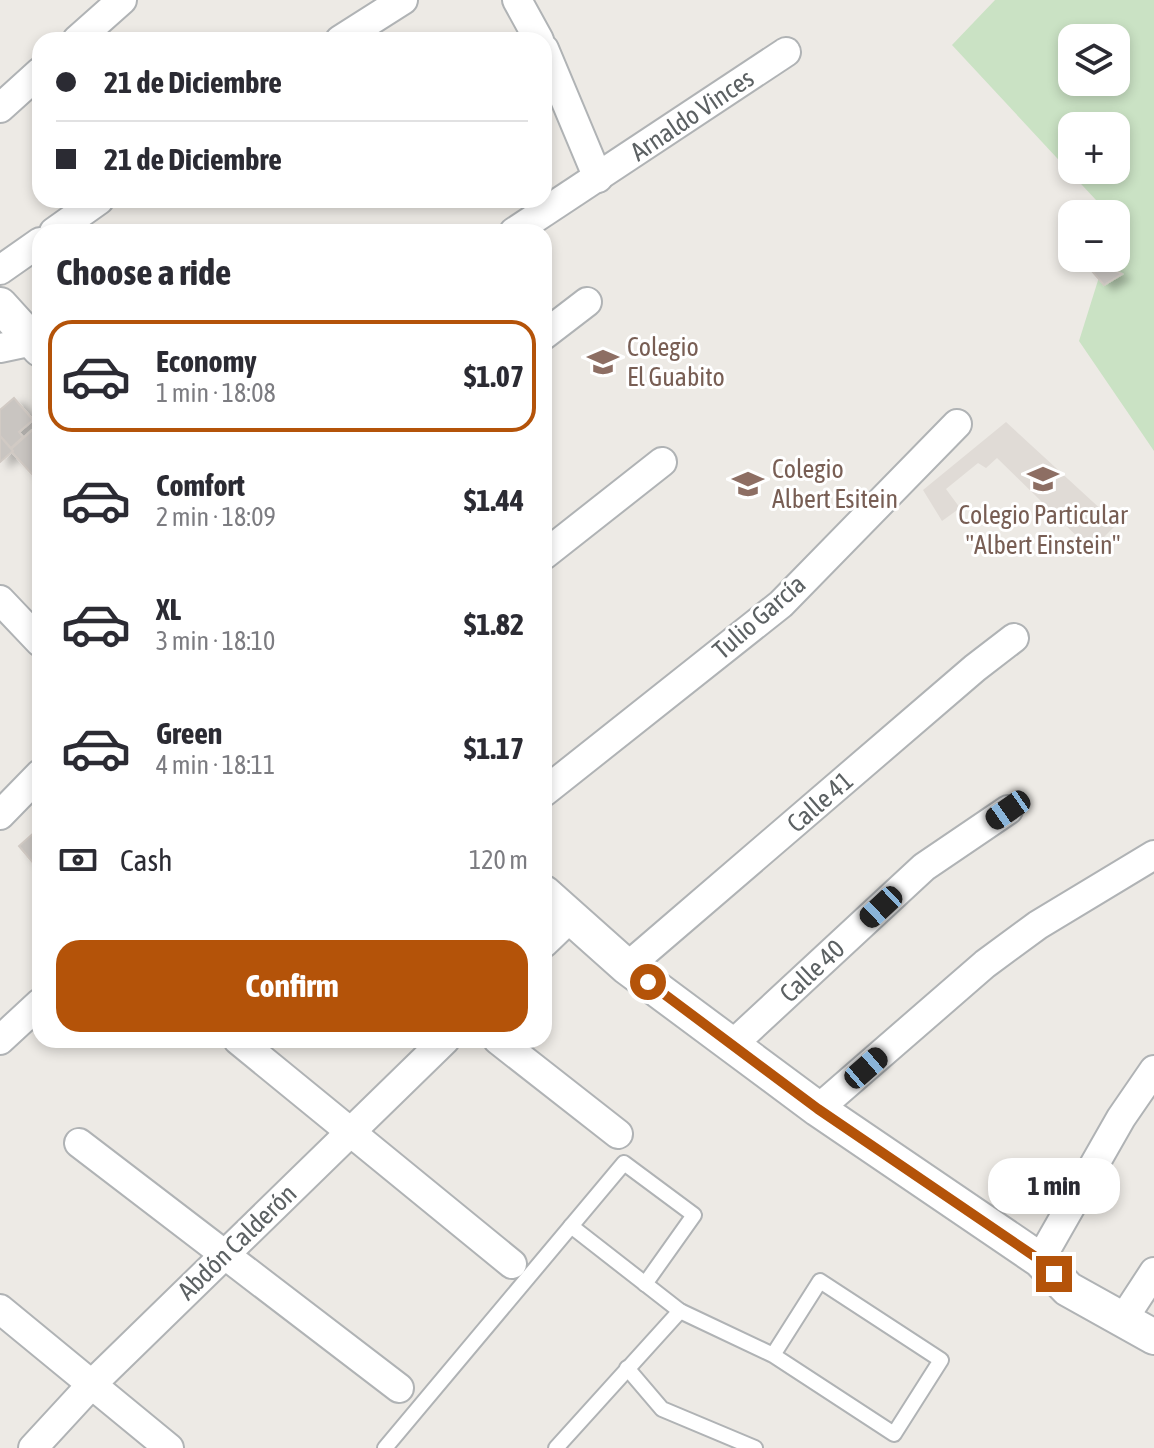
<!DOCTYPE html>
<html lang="en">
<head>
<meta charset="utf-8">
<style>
  body { margin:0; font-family:"Asap Condensed",sans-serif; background:#f2f2f3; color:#2b2b33; height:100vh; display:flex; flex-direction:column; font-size:30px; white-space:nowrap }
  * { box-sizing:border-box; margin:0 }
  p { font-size:26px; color:#7c7c81 }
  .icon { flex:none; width:44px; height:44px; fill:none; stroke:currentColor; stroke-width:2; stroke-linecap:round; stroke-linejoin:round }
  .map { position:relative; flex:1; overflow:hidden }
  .panel { position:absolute; left:32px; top:224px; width:520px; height:824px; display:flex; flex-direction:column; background:#fff; border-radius:24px; box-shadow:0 4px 12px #0003 }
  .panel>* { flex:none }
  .banner { position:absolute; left:32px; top:32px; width:520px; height:176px; border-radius:24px; box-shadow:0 4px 12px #0003; display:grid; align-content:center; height:176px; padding:0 24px; background:#fff }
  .controls { position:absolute; left:1058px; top:24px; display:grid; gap:16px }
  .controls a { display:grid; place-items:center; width:72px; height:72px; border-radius:16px; background:#fff; box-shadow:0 4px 12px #0003; font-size:40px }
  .end { position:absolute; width:36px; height:36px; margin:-18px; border:10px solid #b45309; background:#fff; box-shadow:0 0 0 4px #fff }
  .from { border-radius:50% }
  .bubble { position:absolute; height:56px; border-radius:24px; background:#fff; box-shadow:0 4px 12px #0003; font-size:26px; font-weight:700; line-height:56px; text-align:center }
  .car { position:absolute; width:24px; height:48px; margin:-24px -12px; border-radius:10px; box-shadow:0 0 6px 2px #0007; background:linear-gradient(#222 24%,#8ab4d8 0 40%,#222 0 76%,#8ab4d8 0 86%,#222 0) }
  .banner b { display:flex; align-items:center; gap:28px; height:76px; font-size:30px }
  .banner b+b { border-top:2px solid #e1e1e2 }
  .banner i { width:20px; height:20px; background:#2b2b33 }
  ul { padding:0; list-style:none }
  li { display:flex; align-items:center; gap:24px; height:112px; margin:0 16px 12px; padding:0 8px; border:4px solid transparent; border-radius:24px }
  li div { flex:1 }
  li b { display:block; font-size:30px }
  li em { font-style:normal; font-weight:700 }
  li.active { border-color:#b45309 }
  li>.icon { width:72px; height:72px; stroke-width:1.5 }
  h2 { padding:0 24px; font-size:36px; line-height:96px }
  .pay { display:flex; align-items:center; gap:20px; height:88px; padding:0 24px; font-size:30px }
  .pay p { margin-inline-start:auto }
  .button { display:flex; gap:16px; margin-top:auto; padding:16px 24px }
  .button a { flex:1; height:92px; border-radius:24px; background:#b45309; color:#fff; font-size:32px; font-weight:700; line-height:92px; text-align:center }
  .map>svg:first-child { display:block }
</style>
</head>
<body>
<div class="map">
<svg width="1154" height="1448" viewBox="0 0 1154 1448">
  <defs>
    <filter id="shadow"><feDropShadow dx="9" dy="5" stdDeviation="4" flood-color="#0004"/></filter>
  </defs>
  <rect width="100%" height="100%" fill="#edeae5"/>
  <polygon fill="#e0dbd6" points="1006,422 1117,524 1091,550 997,458 986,468 978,463 946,489 960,508 942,521 923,490"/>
  <path fill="#cae2c4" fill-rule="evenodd" d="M995 0H1154V451L1079 341 1105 258H1116V214H1109L952 45ZM1072 38H1116V82H1072ZM1072 126H1116V170H1072Z"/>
  <g fill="#c9c5c1" stroke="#d1cac4" stroke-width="2" filter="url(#shadow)">
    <polygon points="1101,263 1122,274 1104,285 1091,270"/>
    <polygon points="14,398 33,420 19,432 23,437 11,448 0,436 0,410"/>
    <polygon points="38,425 40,427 40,483 10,450"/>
    <polygon points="0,436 13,451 0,462"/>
    <polygon points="37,830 40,833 40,871 19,846"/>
  </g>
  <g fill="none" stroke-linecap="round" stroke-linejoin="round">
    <defs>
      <g id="service">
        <polyline points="571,1226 680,1311 773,1355 894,1434 941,1360 820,1281 773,1355"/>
        <polyline points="627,1368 662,1409 755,1448"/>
        <polyline points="385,1448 624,1163 694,1215 645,1284"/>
        <polyline points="556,1448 680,1311"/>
      </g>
      <g id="minor">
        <polyline points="517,0 539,40"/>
        <polyline points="77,40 122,0"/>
        <polyline points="340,40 403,0"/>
        <polyline points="544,49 598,178"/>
        <polyline points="0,108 40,72"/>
        <polyline points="54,232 99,200"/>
        <polyline points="514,232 786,52"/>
        <polyline points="0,270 40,242"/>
        <polyline points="544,335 587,302"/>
        <polyline points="0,348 33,341"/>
        <polyline points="544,555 662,462"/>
        <polyline points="0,600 40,642"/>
        <polyline points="544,792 781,604 957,424"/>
        <polyline points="0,815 40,774"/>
        <polyline points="544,943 570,918"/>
        <polyline points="627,967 975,668 1014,638"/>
        <polyline points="0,1040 40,1003"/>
        <polyline points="238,1040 512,1264"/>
        <polyline points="498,1040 618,1134"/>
        <polyline points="732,1045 924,867 1008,810"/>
        <polyline points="818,1109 985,964 1038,925 1154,855"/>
        <polyline points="79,1143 399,1388"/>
        <polyline points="1040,1260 1121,1118 1154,1070"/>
        <polyline points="0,1309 169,1448"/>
        <polyline points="1122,1321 1154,1272"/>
        <polyline points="33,1448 92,1384 445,1040"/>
      </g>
      <g id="tertiary">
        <polyline points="0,305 40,349"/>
        <polyline points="544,893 627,967 732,1045 818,1109 1040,1260 1068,1289 1154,1337"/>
      </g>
    </defs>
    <use href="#service" stroke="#b0b3b5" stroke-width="18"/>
    <use href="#minor" stroke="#b0b3b5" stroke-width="32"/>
    <use href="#tertiary" stroke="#b0b3b5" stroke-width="38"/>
    <use href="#service" stroke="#fff" stroke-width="14"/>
    <use href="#minor" stroke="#fff" stroke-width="28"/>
    <use href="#tertiary" stroke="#fff" stroke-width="34"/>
  </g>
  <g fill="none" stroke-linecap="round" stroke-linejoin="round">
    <polyline stroke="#b45309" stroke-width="10" points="648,982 818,1109 1040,1260 1054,1274"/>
  </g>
  <defs>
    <symbol id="university-bare" viewBox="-9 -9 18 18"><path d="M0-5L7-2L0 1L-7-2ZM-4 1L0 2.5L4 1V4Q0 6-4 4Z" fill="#8d6e63" stroke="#fff" stroke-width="2.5" paint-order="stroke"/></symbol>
    <symbol id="school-bare" viewBox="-9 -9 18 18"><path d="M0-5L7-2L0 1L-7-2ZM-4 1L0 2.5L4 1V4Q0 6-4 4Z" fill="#8d6e63" stroke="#fff" stroke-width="2.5" paint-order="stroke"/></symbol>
  </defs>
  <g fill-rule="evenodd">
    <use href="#university-bare" x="581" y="340" width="44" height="44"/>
    <use href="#school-bare" x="1021" y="457" width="44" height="44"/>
    <use href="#university-bare" x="726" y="462" width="44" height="44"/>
  </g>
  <g text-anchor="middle" stroke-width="6" stroke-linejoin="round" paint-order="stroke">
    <g font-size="26" fill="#5c6163" stroke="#fff">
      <text transform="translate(692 115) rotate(-34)" y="9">Arnaldo Vinces</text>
      <text transform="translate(759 617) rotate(-41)" y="9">Tulio García</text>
      <text transform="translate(820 802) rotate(-41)" y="9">Calle 41</text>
      <text transform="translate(812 971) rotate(-43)" y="9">Calle 40</text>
      <text transform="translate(237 1242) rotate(-44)" y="9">Abdón Calderón</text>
    </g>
    <g font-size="26" fill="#785e54" stroke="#fff" text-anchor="start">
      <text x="627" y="356">Colegio<tspan x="627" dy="30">El Guabito</tspan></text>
      <text x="772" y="478">Colegio<tspan x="772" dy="30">Albert Esitein</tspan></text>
      <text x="1043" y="524" text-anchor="middle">Colegio Particular<tspan x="1043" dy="30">"Albert Einstein"</tspan></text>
    </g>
  </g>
</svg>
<div class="controls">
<a><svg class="icon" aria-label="layers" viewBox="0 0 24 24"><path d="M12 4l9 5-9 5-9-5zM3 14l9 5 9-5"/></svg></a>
<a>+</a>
<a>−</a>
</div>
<i class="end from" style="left:648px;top:982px"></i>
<i class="end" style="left:1054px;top:1274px"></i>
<div class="bubble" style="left:988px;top:1158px;width:132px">1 min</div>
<i class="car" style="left:1008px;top:810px;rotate:235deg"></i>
<i class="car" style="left:881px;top:907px;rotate:227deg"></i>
<i class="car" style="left:866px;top:1068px;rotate:49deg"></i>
<div class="banner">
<b><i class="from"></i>21 de Diciembre</b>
<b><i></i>21 de Diciembre</b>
</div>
<section class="panel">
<h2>Choose a ride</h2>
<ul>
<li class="active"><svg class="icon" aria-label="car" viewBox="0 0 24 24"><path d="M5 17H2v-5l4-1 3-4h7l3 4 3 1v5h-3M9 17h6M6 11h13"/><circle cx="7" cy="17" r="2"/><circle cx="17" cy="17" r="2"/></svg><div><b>Economy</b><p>1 min · 18:08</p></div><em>$1.07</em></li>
<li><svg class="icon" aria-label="car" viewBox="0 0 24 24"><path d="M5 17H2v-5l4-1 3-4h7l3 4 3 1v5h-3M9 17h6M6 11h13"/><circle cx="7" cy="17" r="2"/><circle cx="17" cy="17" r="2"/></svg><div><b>Comfort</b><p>2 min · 18:09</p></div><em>$1.44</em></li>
<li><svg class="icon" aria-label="car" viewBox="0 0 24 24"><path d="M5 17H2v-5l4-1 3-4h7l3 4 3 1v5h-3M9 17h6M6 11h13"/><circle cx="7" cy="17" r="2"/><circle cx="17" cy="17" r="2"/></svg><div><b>XL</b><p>3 min · 18:10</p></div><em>$1.82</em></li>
<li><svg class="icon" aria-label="car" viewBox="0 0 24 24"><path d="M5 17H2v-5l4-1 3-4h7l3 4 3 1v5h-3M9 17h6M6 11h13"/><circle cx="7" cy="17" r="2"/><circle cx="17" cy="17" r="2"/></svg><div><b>Green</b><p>4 min · 18:11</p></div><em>$1.17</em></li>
</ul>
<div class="pay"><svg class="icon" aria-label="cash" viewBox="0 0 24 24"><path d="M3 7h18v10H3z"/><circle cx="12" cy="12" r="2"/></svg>Cash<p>120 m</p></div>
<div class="button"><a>Confirm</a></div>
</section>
</div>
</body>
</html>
